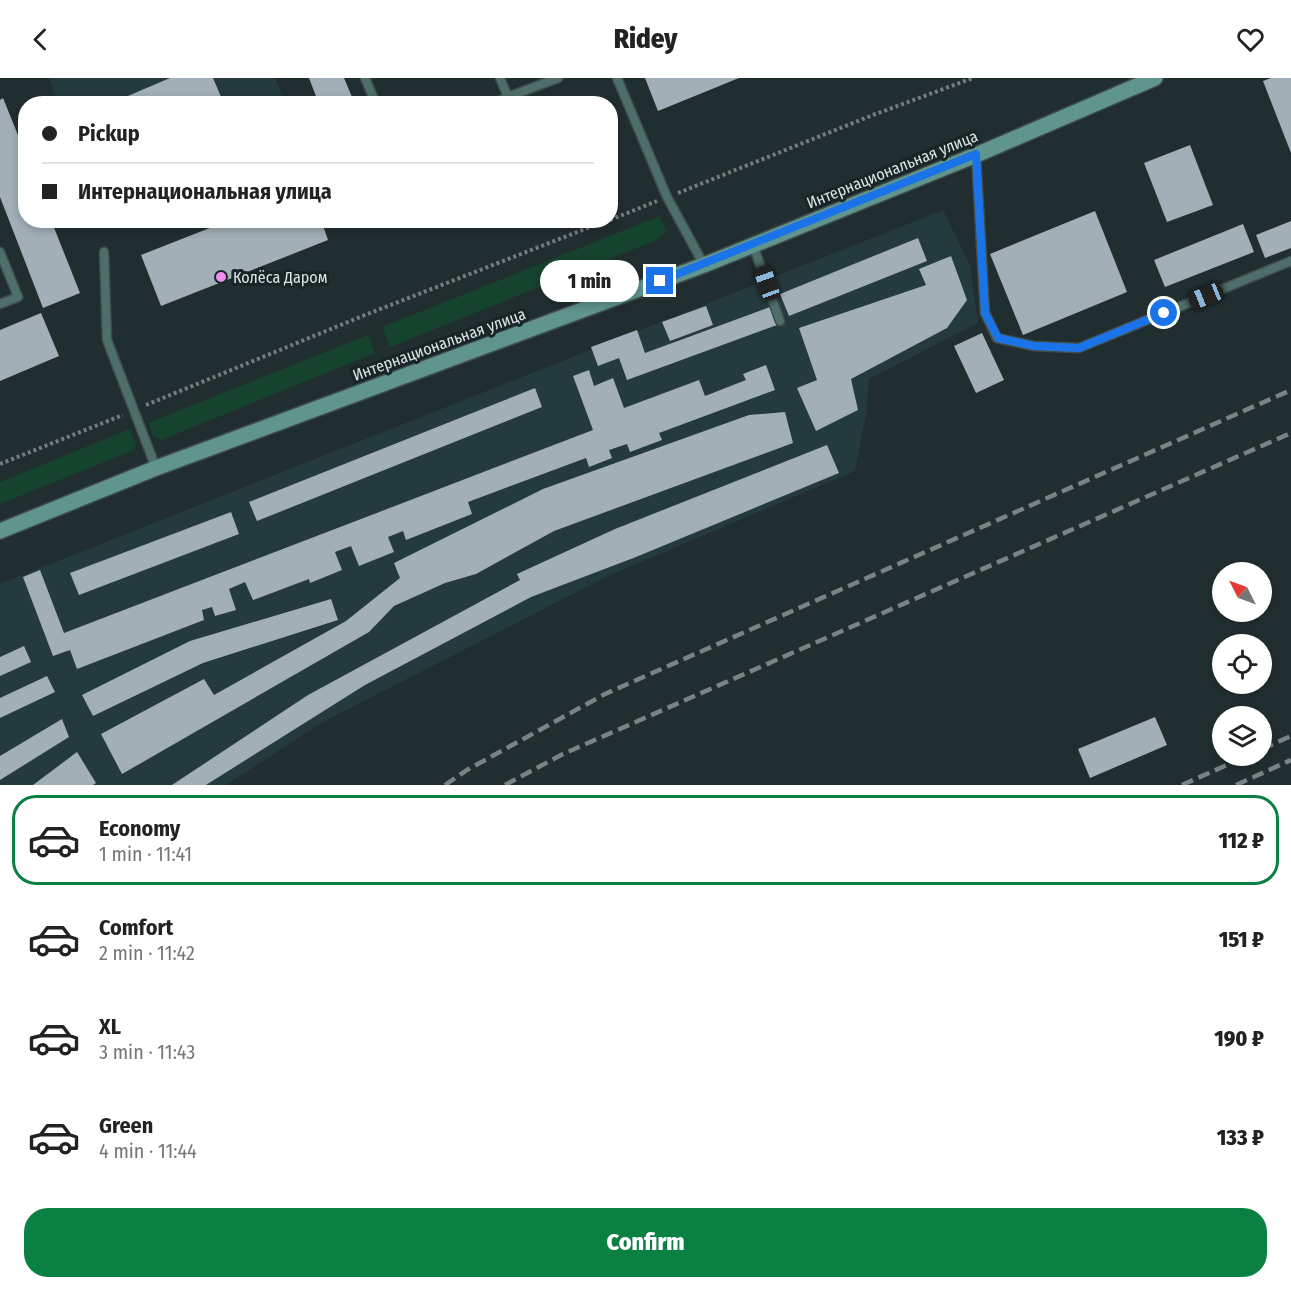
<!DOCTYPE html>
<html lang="en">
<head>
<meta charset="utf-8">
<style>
  body { margin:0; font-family:"Fira Sans Condensed",sans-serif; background:#f6f6f6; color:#222; height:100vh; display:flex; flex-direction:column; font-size:22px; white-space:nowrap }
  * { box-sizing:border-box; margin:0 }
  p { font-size:20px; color:#767676 }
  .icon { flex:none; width:33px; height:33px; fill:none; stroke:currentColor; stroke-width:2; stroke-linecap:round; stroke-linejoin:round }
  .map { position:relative; height:707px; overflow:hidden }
  .drawer { display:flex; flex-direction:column; background:#fff; flex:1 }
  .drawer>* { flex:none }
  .banner { position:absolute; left:18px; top:18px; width:600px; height:132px; border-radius:24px; box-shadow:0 3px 9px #0003; display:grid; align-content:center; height:132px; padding:0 24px; background:#fff }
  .needle { width:39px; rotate:312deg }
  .buttons { position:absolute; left:1212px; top:484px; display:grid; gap:12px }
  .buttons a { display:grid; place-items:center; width:60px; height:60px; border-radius:50%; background:#fff; box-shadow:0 3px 9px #0003; font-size:30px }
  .end { position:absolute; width:27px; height:27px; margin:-14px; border:8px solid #1a73e8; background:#fff; box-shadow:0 0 0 3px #fff }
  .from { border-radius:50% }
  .bubble { position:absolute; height:42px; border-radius:21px; background:#fff; box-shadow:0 3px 9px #0003; font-size:20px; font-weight:800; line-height:42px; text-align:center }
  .car { position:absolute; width:18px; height:36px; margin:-18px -9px; border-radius:8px; box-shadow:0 0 4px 2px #0007; background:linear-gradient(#222 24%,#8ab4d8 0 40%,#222 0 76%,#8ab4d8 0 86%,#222 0) }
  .banner b { display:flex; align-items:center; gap:21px; height:57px; font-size:22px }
  .banner b+b { border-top:2px solid #e0e0e0 }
  .banner i { width:15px; height:15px; background:#222 }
  ul { padding:10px 0 0; list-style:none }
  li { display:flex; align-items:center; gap:18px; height:90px; margin:0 12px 9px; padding:0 12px; border:3px solid transparent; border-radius:24px }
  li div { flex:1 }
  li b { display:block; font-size:22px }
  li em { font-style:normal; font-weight:800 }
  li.active { border-color:#0b8043 }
  li>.icon { width:54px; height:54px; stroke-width:1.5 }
  .action { display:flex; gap:12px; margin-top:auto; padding:12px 24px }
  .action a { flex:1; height:69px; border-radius:24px; background:#0b8043; color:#fff; font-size:24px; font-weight:800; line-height:69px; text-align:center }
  header { display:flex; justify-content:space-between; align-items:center; height:78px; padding:0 24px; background:#fff; font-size:27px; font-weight:800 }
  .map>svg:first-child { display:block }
</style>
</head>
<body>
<header><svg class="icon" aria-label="back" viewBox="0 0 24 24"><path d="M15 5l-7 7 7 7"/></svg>Ridey<svg class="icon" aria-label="heart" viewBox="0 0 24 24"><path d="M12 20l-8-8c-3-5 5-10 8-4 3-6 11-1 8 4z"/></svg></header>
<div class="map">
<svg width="1291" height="707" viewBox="0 0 1291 707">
  <rect width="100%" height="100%" fill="#212e30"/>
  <g fill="#253a3d">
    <polygon points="49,0 275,0 286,25 59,25"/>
    <polygon points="943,132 970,187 978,245 869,301 866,336 855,393 608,498 321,645 226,707 0,707 0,506"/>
  </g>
  <g fill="#16432d">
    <polygon points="660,138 666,153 659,161 390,269 382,249"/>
    <polygon points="368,257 375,275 161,362 153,358 148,345"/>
    <polygon points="130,351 136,368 132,373 0,426 0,404"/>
  </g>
  <g fill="#a2afb7">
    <polygon points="170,0 213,0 222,21 211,26 109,26"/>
    <polygon points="309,0 344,0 355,26 319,26"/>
    <polygon points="645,0 739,0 658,33"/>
    <polygon points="1271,0 1291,0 1291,75 1263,3"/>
    <polygon points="3,20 26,77 26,142 51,142 80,215 43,230 0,119 0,22"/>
    <polygon points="1190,67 1213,127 1167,144 1144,85"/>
    <polygon points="1095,133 1127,214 1023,257 990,176"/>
    <polygon points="230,142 321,142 328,162 161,228 141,177"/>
    <polygon points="1291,143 1291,170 1265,180 1256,157"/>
    <polygon points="1243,146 1254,174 1165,209 1154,182"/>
    <polygon points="918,160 927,183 789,238 780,216"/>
    <polygon points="951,178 967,222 947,250 851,301 858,332 816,353 797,310 817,302 799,250 926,207 919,191"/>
    <polygon points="706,228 713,247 670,263 662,244"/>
    <polygon points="770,229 777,247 627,302 619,280 598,288 591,269 637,252 645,275"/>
    <polygon points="41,235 59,278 0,303 0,252"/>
    <polygon points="982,255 1004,302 976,315 954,268"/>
    <polygon points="766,287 775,312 659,355 662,362 630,374 627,366 609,372 612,380 589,389 586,380 468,424 472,436 406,462 403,453 388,459 394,474 359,488 351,468 335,474 342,492 310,505 309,501 253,522 245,504 229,511 236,532 215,538 212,529 202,532 204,542 77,591 70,572 53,578 23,499 40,492 64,555 593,352 573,298 589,292 594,308 613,300 624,330 699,302 705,318 746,302 743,296"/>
    <polygon points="535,310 542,329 257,443 249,424"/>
    <polygon points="785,334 793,365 554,453 476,496 445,505 394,528 369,554 122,696 101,656 204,601 214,617 346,543 400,500 394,485 543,411 749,337"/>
    <polygon points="827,367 839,395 636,479 531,519 365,607 206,707 172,707 308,617 520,502 517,496 615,451"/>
    <polygon points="231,434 239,456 79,517 70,495"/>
    <polygon points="331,521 338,542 203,585 93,638 82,617 190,563"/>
    <polygon points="24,568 31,584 0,598 0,579"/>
    <polygon points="47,598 55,614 0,640 0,620"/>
    <polygon points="1155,639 1167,667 1090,700 1078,671"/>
    <polygon points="62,641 69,659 0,702 0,678"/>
    <polygon points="77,674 96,705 93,707 33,707"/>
  </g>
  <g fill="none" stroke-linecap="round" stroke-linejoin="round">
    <defs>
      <g id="service">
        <polyline points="365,0 376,26"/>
        <polyline points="500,0 508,19 558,0"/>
        <polyline points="617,0 667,119 704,187"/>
        <polyline points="491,26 508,19"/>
        <polyline points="976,77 985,235 997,260 1034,268 1079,270 1291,183"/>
        <polyline points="753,167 780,243"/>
        <polyline points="0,174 18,219 0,226"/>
        <polyline points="104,174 107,262 156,390"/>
      </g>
      <polyline id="secondary" points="0,453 156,390 704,187 976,77 1155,0"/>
    </defs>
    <use href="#service" stroke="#3f4b4d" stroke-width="11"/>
    <use href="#secondary" stroke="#3f4b4d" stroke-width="18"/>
    <g stroke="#737d7f" stroke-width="4" stroke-dasharray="3 3" stroke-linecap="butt">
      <polyline points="678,115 873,37 973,0"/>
      <polyline points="610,142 657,123"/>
      <polyline points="146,327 365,237 608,142"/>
      <polyline points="0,386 123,337"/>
    </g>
    <use href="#service" stroke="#4e6f69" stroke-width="8"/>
    <use href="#secondary" stroke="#5f958c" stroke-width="15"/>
    <g stroke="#798385" stroke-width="4.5" stroke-dasharray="12 6" stroke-linecap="butt">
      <polyline points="1262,671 1291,658"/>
      <polyline points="445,707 467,692 605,616 1291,312"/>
      <polyline points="505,707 563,676 1291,355"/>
      <polyline points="1182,707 1247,678"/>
      <polyline points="1236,707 1291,682"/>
    </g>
  </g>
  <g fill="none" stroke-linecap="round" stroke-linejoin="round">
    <polyline stroke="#1a73e8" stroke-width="8" points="660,203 976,76 985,235 998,260 1034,268 1079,270 1164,235"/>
  </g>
  <circle fill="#f489f0" stroke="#172527" stroke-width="2" cx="221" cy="199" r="6"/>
  <g text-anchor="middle" stroke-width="6" stroke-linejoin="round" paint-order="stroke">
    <g font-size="16" fill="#dce4e5" stroke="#172527">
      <text transform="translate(892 91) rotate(-22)" y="6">Интернациональная улица</text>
      <text transform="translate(439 266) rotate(-20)" y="6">Интернациональная улица</text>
    </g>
    <g font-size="16" fill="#dce4e5" stroke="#172527" text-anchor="start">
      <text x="233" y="205">Колёса Даром</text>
    </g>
  </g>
</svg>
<div class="buttons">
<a><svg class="needle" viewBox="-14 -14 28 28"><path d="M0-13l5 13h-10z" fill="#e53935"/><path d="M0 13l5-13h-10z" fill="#767676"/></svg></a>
<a><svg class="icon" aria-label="locate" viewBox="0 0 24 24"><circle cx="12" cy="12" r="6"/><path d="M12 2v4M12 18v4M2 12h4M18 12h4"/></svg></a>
<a><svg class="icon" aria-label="layers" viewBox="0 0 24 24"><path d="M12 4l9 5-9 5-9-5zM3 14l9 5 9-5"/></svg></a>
</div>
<i class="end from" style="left:1164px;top:235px"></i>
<i class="end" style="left:660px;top:203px"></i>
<div class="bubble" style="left:540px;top:182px;width:99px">1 min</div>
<i class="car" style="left:767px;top:205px;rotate:340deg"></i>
<i class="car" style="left:1206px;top:218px;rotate:248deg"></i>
<div class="banner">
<b><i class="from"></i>Pickup</b>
<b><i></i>Интернациональная улица</b>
</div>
</div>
<section class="drawer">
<ul>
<li class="active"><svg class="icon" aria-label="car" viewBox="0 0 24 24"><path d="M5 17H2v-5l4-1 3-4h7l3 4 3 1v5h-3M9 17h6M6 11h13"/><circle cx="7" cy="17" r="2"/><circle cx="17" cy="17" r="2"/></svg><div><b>Economy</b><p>1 min · 11:41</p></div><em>112 ₽</em></li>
<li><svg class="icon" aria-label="car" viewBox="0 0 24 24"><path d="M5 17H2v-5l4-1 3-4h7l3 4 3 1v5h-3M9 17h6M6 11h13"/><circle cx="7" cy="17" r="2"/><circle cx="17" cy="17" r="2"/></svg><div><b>Comfort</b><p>2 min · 11:42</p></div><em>151 ₽</em></li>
<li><svg class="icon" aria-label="car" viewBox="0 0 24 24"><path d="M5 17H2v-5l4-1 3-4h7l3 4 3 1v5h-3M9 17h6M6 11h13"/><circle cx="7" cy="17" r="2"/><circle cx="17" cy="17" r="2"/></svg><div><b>XL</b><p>3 min · 11:43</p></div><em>190 ₽</em></li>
<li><svg class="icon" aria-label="car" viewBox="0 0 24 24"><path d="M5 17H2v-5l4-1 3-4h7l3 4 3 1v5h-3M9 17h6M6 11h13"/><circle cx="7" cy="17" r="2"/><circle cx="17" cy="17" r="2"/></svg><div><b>Green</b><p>4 min · 11:44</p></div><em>133 ₽</em></li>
</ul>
<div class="action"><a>Confirm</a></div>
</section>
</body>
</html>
